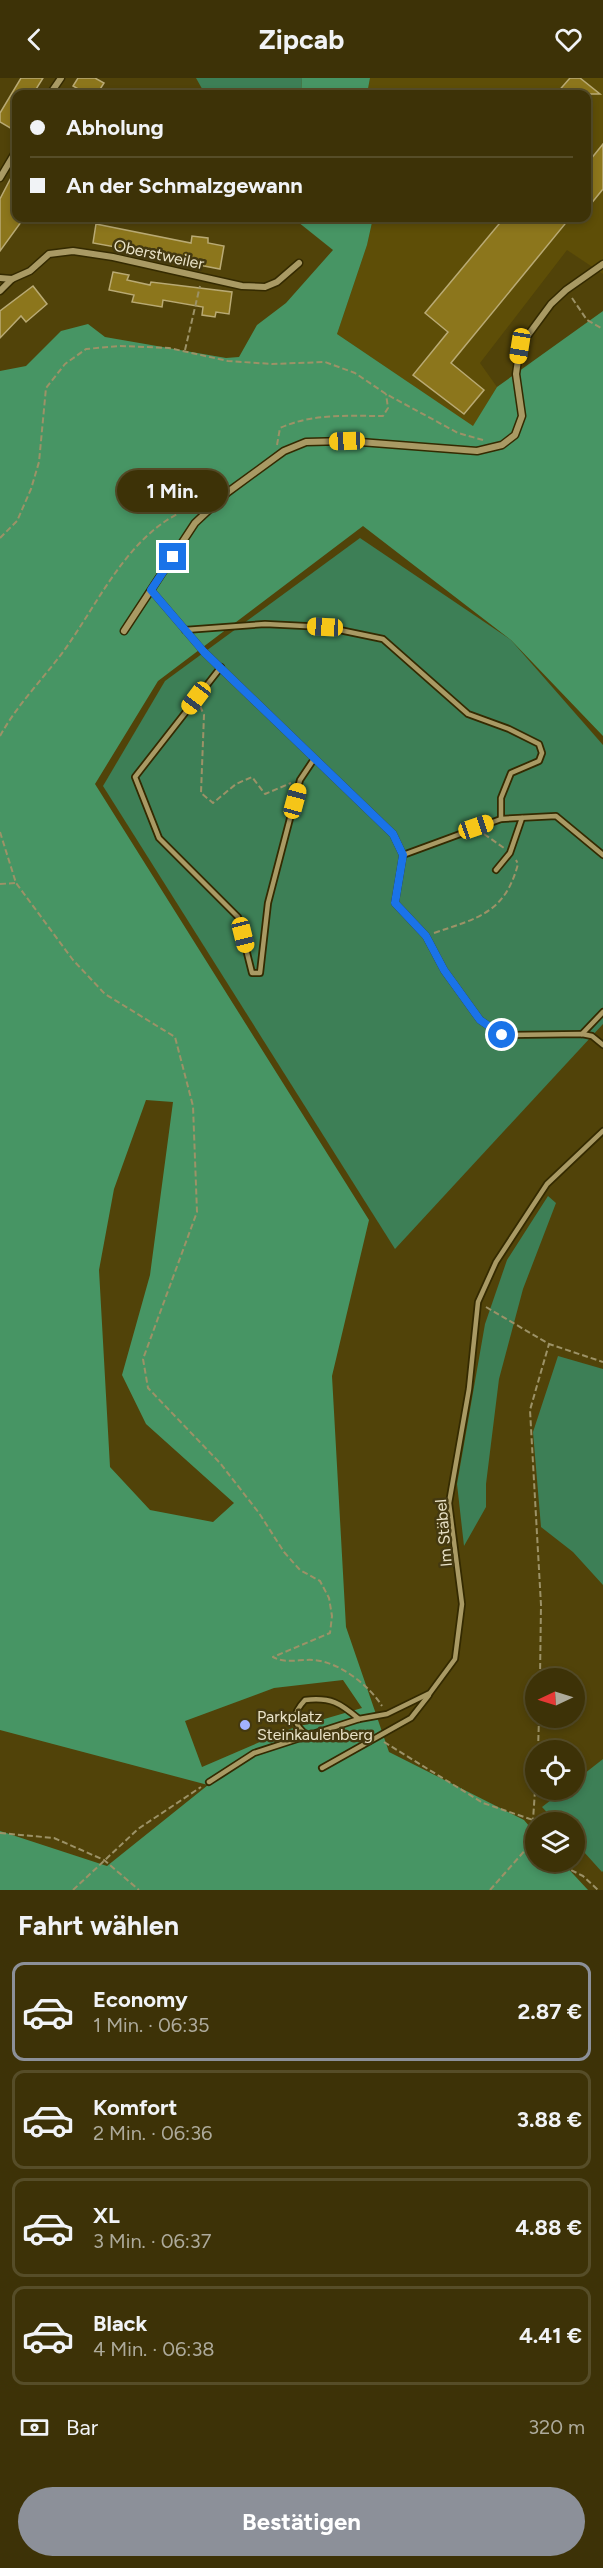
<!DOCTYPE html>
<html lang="de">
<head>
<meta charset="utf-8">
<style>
  body { margin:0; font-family:Figtree,sans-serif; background:#483e15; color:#f1f3f6; height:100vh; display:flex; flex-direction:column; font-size:22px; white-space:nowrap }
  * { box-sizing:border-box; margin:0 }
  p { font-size:20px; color:#adaa9b }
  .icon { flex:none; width:33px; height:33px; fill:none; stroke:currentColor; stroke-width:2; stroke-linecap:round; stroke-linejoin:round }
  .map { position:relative; height:1812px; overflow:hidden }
  .side { display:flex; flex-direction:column; background:#3d3207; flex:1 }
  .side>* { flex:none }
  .guide { position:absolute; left:12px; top:12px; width:579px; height:132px; border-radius:12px; box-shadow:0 3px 9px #0003,0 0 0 2px #564d28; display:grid; align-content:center; height:132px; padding:0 18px; background:#3d3207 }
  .needle { width:39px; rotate:266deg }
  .fabs { position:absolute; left:525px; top:1590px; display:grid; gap:12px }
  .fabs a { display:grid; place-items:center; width:60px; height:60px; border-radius:50%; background:#3d3207; box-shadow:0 3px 9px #0003,0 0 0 2px #564d28; font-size:30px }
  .end { position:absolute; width:27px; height:27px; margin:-14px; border:8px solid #1a73e8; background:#fff; box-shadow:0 0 0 3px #fff }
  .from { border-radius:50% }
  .bubble { position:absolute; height:42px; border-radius:21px; background:#3d3207; box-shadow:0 3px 9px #0003,0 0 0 2px #564d28; font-size:20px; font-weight:700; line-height:42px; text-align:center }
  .car { position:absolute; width:18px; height:36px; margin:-18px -9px; border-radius:8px; box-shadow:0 0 4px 2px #0007; background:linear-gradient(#f5c518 24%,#345 0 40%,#f5c518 0 76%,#345 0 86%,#f5c518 0) }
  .guide b { display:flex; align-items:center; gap:21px; height:57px; font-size:22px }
  .guide b+b { border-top:2px solid #564d28 }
  .guide i { width:15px; height:15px; background:#f1f3f6 }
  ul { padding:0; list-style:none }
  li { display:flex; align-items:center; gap:18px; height:99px; margin:0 12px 9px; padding:0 6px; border:3px solid #564d28; border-radius:12px }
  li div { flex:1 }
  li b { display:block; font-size:22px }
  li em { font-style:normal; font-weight:700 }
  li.active { border-color:#8c9099 }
  li>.icon { width:54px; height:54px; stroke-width:1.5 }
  h2 { padding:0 18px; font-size:27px; line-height:72px }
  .pay { display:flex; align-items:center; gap:15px; height:66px; padding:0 18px; font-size:22px }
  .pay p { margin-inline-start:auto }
  .action { display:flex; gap:12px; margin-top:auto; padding:12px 18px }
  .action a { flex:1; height:69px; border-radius:36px; background:#8c9099; color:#fff; font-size:24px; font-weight:700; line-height:69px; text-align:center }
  header { display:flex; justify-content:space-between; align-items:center; height:78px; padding:0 18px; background:#3d3207; font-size:27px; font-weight:700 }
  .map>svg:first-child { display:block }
</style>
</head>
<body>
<header><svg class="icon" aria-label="back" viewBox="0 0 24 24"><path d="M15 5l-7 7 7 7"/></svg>Zipcab<svg class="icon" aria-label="heart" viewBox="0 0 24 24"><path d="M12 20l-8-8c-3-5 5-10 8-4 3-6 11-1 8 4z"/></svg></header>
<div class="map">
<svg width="603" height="1812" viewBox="0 0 603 1812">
  <rect width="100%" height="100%" fill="#514309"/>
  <polygon fill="#5e4e07" points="370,0 603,0 603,196 567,172 480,285 497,309 473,349 337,256 367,167 373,140 586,140 586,16 367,16"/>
  <g fill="#3d7f56">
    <polygon points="196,0 302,0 301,16 205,16"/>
    <polygon points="360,460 511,562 603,667 603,946 395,1171 103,708 165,603"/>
    <polygon points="548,1118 556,1125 523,1211 499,1301 486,1406 486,1429 464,1468 457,1406 485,1246 507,1182"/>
    <polygon points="558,1278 603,1291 603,1507 573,1474 541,1449 533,1354"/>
    <polygon points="603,1681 603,1793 602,1794 575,1764 574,1744 556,1744 542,1729 564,1712 574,1712 575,1703"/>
  </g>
  <g fill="#479564" fill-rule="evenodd">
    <polygon points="302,0 370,0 367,16 301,16"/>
    <path d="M293 140H373L367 167 337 256 473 348 497 309 603 233V658L511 562 363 448 158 603 95 706 369 1142 332 1298 346 1549 389 1674 524 1742 535 1755 536 1784H562L588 1812H0V1753L107 1788 208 1707 0 1652V293L26 288 61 253 88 246 105 259 226 280 239 279 257 247 286 225 333 172ZM146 1022 173 1024 150 1197 122 1297 146 1346 234 1425 213 1444 150 1432 110 1389 99 1192 114 1111ZM343 1602 362 1630 290 1651 202 1689 185 1643 274 1610Z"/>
  </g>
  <g fill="#8c761c" stroke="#b9aa74" stroke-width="1.5">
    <polygon points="21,0 43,0 33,16 16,16 16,43 12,51 0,44 0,35"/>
    <polygon points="78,0 95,0 104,5 97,16 87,16 73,8"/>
    <polygon points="570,0 580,0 600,16 556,16"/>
    <polygon points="603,66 603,111 586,132 586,87"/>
    <polygon points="16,90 16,140 24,140 0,173 0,121"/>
    <polygon points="504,140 557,140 565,146 451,285 484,312 464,336 413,297 448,254 425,235"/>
    <polygon points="96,146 191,165 192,158 208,160 208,165 224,168 220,191 188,185 188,182 93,165"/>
    <polygon points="113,194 129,197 127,202 150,207 151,204 232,214 229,236 216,234 215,239 202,237 203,229 163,222 162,229 132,224 134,217 109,212"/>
    <polygon points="33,208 47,226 26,244 21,238 0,260 0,233"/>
  </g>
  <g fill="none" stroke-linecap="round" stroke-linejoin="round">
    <defs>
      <g id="lane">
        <polyline points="151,512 204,574 393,756 403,777 395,825 426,858 444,892 480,942 502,957 582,956 592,958 603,967"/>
        <polyline points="185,552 265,546 325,549 383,561 468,636 509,651 539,666 542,675 539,683 511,695 501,720 501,741"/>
        <polyline points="221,589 135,699 159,760 238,839 252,895 260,895 268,825 300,702 314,681"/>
        <polyline points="403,777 501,741 556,738 603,777"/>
        <polyline points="496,792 510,775 522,740"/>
        <polyline points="582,956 603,934"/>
        <path d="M308 1658C291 1645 292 1636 305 1622 331 1619 340 1625 359 1641"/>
        <polyline points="322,1690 411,1640 429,1617"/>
        <polyline points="209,1704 254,1675 359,1641 387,1636 430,1615 455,1581 462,1526 449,1425 469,1311 478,1224 496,1184 547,1106 603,1053"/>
      </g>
      <g id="street">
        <polyline points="50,16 61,0"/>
        <polyline points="0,100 16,73"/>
        <polyline points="0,200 12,201"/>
        <polyline points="0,213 12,201 30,193 49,176 73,173 113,179 242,208 265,209 277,204 299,185"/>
        <polyline points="124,553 195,445 228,414 284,373 306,364 347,363 477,373 502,367 515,357 522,338 516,296 520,268 551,226 566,212 603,186"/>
      </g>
    </defs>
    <use href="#lane" stroke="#342a00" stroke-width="8"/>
    <use href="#street" stroke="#342a00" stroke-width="9"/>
    <g stroke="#9c9267" stroke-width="2" stroke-dasharray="6 3" stroke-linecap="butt">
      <polyline points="572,220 587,242 603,251"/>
      <polyline points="185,272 200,208"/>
      <path d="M277 367 280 350C313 335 348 338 383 338L388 330 386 316"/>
      <polyline points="0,460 17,443 31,411 39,384 46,310 65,286 86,271 120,268 169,270 228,283 272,286 325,284 355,295 386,316 458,355 483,362"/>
      <polyline points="200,628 204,637 201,715 213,725 236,706 252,699 265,716 291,705"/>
      <path d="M0 658C17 627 42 602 63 574 101 522 132 446 200 427"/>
      <path d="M0 754 16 805 73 882 105 916 175 959 193 1028 197 1134 143 1281 148 1310 220 1385 259 1435 284 1474 300 1492 320 1503 329 1520 332 1538 330 1555 273 1579C286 1586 299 1581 314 1582 339 1584 369 1607 382 1628"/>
      <polyline points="484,756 504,770"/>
      <polyline points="0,806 16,805"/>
      <path d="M434 855C478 840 505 835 518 786L516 782"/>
      <polyline points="486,1229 549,1266 603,1284"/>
      <polyline points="540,1600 541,1527 530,1332 549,1266"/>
      <polyline points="384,1664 483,1725 533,1742"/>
      <polyline points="538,1672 539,1640"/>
      <polyline points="0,1755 54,1760 104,1782 139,1812"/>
      <polyline points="527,1770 536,1774"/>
      <polyline points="555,1784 583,1798 598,1812"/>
      <polyline points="73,1812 138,1751 201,1709"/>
      <polyline points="490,1812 527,1770 533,1742 536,1698"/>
    </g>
    <use href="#lane" stroke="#a99a64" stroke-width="4.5"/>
    <use href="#street" stroke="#a99a64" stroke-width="6"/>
  </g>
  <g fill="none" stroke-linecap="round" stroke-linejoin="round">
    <polyline stroke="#1a73e8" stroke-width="8" points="173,479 151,512 204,574 393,756 403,777 395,825 426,858 444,892 480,942 502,957"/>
  </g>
  <circle fill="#a2b2fd" stroke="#443910" stroke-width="2" cx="245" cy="1647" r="6"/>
  <g text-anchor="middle" stroke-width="5" stroke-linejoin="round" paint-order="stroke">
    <g font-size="16" fill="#eae3c8" stroke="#443910">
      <text transform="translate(159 176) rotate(12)" y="6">Oberstweiler</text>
      <text transform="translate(443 1455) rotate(-95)" y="6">Im Stäbel</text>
    </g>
    <g font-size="16" fill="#eae3c8" stroke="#443910" text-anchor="start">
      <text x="257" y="1644">Parkplatz<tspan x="257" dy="18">Steinkaulenberg</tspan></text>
    </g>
  </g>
</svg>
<div class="fabs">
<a><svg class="needle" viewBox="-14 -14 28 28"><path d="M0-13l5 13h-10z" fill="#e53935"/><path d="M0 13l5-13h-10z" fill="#adaa9b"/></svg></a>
<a><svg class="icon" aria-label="locate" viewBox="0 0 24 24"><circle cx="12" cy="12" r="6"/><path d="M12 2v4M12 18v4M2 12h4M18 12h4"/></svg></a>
<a><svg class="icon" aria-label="layers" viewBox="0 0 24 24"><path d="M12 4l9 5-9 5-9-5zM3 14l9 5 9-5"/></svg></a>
</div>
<i class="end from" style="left:502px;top:957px"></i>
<i class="end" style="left:173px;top:479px"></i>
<div class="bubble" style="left:117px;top:392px;width:111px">1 Min.</div>
<i class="car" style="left:520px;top:268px;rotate:189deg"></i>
<i class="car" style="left:347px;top:363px;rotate:268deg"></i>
<i class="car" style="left:325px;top:549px;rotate:273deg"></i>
<i class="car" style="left:196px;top:620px;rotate:217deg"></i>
<i class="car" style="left:295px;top:723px;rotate:15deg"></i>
<i class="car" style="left:476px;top:749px;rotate:71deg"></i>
<i class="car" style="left:243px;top:857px;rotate:166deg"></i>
<div class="guide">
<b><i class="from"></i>Abholung</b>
<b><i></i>An der Schmalzgewann</b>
</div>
</div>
<section class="side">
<h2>Fahrt wählen</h2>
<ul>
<li class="active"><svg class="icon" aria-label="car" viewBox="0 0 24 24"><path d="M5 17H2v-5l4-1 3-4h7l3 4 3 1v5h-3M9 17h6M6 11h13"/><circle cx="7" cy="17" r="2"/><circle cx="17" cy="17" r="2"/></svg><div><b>Economy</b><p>1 Min. · 06:35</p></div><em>2.87 €</em></li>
<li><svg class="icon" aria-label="car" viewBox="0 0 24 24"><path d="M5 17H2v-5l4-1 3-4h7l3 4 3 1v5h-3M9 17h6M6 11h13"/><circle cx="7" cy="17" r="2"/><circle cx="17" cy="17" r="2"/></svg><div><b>Komfort</b><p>2 Min. · 06:36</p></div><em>3.88 €</em></li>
<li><svg class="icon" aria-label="car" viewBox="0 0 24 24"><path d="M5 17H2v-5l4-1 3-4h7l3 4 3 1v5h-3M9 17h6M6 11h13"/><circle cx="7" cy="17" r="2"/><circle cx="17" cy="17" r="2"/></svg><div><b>XL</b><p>3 Min. · 06:37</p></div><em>4.88 €</em></li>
<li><svg class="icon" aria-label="car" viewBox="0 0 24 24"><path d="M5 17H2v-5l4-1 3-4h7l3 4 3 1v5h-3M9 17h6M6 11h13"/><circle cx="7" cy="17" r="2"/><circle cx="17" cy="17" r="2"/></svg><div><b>Black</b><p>4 Min. · 06:38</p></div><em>4.41 €</em></li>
</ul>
<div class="pay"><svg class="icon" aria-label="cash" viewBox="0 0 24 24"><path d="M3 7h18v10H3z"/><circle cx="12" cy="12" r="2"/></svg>Bar<p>320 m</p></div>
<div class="action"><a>Bestätigen</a></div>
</section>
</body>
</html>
